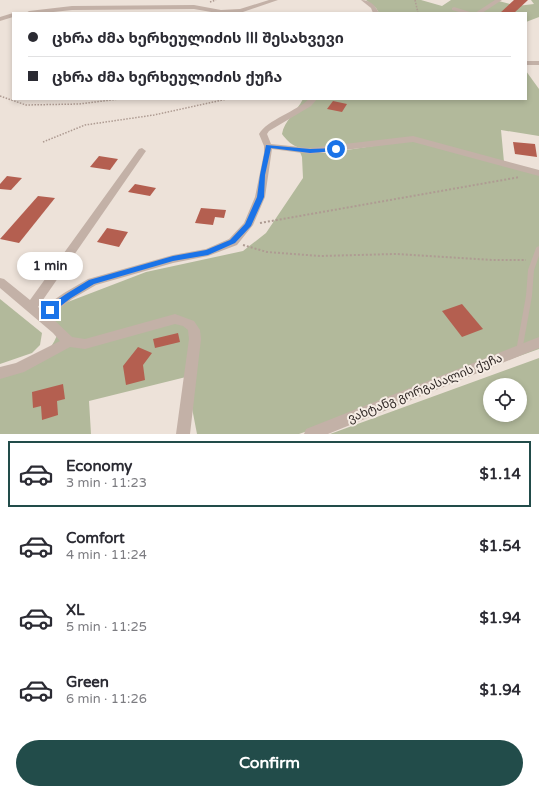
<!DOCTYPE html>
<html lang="en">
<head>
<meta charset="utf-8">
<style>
  body { margin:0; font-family:"Varela Round","Noto Sans Georgian",sans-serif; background:#f2f2f3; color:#2b2b33; height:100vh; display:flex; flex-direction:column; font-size:15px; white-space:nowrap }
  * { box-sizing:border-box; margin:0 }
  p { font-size:13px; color:#7c7c81 }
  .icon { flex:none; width:22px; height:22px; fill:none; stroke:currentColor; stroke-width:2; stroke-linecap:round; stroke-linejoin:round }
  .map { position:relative; height:434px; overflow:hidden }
  .details { display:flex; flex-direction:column; background:#fff; flex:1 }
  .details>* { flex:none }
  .guide { position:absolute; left:12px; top:12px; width:515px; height:88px; border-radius:0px; box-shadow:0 2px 6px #0003; display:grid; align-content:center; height:88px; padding:0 16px; background:#fff }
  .fabs { position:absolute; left:483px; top:378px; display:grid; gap:8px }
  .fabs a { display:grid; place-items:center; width:44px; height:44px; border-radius:50%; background:#fff; box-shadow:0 2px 6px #0003; font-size:20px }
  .end { position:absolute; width:18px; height:18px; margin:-9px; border:5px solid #1a73e8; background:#fff; box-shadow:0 0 0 2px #fff }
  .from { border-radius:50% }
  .bubble { position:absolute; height:28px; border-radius:14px; background:#fff; box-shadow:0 2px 6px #0003; font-size:13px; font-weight:700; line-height:28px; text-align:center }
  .guide b { display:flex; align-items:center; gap:14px; height:38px; font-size:15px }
  .guide b+b { border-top:1px solid #e1e1e2 }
  .guide i { width:10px; height:10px; background:#2b2b33 }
  ul { padding:7px 0 0; list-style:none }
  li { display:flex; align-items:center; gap:12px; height:66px; margin:0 8px 6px; padding:0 8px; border:2px solid transparent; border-radius:0px }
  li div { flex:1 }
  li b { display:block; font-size:15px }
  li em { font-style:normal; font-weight:700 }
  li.current { border-color:#224c4a }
  li>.icon { width:36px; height:36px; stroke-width:1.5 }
  .button { display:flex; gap:8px; margin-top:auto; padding:8px 16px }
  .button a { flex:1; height:46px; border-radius:24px; background:#224c4a; color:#fff; font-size:16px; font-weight:700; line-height:46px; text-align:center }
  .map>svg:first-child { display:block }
</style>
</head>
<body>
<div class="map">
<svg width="539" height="434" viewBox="0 0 539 434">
  <rect width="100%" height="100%" fill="#ede2d9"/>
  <g fill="#b2b99b" fill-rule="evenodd">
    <polygon points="366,0 421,0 442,6 451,0 495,0 517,6 534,4 531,0 539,0 539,17 526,22 526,13 379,13 376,8"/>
    <path d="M526 71 539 89V136L501 130 504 162 412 138 311 150C297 148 291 146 282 134 284 121 297 111 303 99H526Z"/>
    <path d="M406 141H412L539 174V349L299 434H197L186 377 89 401 91 434H0V374C24 365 50 360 58 332L39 313 146 272 243 251 266 233 303 178 302 157 300 152 327 153Z"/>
    <polygon points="0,299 42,333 40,345 32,353 0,364"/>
    <path d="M539 358V434H330ZM490 385H520V415H490Z"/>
  </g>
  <g fill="#b45f50">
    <polygon points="514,0 528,0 514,13 500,13"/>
    <polygon points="333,101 347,104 342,112 327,109"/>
    <polygon points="513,142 535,144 537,157 515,154"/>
    <polygon points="99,156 118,159 110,170 90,167"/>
    <polygon points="7,176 22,178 11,190 0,189 0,184"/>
    <polygon points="135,184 156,188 150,196 128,192"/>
    <polygon points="38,196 55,198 19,243 0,239"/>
    <polygon points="201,208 226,210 224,218 215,217 213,225 195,223"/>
    <polygon points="107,228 128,232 119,247 97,242"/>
    <polygon points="462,304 483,329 462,337 442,311"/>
    <polygon points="178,333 180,342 155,348 153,339"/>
    <polygon points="138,347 152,353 143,365 145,380 126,385 123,366"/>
    <polygon points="63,384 65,399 57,401 58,415 42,420 41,406 33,408 32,392"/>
  </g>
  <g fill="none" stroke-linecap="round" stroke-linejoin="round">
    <g stroke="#ae9b92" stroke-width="1.5" stroke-dasharray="1.5 1.5" stroke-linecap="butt">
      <polyline points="415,0 418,13"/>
      <polyline points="210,2 216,0"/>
      <polyline points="0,96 26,105 79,104 119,99"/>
      <polyline points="43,142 85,125 154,115 227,99"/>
    </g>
    <g stroke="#ae9b92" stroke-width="2" stroke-dasharray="2 2" stroke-linecap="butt">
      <polyline points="260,223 520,177"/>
      <polyline points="243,245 267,252 320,256 396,254 493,260 526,260"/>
    </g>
    <polygon fill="#c3b1a7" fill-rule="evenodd" points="539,246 539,256 534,270 532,296 522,351 521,353 519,354 517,353 516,351 526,296 528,270 536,248 537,247"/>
    <g fill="#c3b1a7" fill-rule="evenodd">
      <polygon points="269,0 278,0 240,13 217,13 194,9 72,10 44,13 26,13 29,11 72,6 194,5 221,10 240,9"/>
      <path d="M361 0C370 0 375 5 379 13H373L371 8Z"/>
      <polygon points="495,0 502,0 482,13 475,13"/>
      <polygon points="454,7 470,12 471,13 462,13 452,10 452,8"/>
      <polygon points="13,13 13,17 0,21 0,17"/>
      <rect x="526" y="61" width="13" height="4"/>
      <path d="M309 99H317L311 106 269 131 267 134 271 144 310 148 413 136 539 170V176L413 142 310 154 272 149 265 197 253 225 237 245 208 256 173 263 96 285 72 299 50 316 72 337 85 339 175 314 194 321 200 330 201 339 190 434H176L189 339 188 330 183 326 175 324 85 349 70 347 24 372 0 379V367L16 363 60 341 53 333 0 288V278L4 279 30 300 139 149 142 148 146 151 38 307 41 309 64 293 88 279 173 255 206 249 229 239 244 223 255 197 264 153V146L259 134C267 120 297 111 309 99Z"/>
      <polygon points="539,337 539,348 328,434 304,434 306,429"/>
    </g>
  </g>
  <polygon fill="#1a73e8" points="266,145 310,149 336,148 339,149 336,151 310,153 271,148 265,175 264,197 251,226 235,243 208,255 173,261 94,284 71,298 53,312 47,312 47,307 66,294 89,280 173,256 206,250 230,240 245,224 257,197 260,175"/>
  <g text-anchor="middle" stroke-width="4" stroke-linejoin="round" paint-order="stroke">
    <g font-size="12" fill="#302826" stroke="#f5ece4">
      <text transform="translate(425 388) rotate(-22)" y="4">ვახტანგ გორგასალის ქუჩა</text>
    </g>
  </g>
</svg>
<div class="fabs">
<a><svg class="icon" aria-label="locate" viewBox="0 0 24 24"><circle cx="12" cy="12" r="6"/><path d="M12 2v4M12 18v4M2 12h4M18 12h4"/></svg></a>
</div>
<i class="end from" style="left:336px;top:149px"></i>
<i class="end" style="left:50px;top:310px"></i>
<div class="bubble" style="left:17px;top:252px;width:66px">1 min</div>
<div class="guide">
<b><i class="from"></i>ცხრა ძმა ხერხეულიძის III შესახვევი</b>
<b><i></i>ცხრა ძმა ხერხეულიძის ქუჩა</b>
</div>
</div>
<section class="details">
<ul>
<li class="current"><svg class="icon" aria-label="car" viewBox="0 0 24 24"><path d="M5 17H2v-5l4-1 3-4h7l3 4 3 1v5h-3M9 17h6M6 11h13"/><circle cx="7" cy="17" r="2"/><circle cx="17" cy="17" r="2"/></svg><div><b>Economy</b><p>3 min · 11:23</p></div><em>$1.14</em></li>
<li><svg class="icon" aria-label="car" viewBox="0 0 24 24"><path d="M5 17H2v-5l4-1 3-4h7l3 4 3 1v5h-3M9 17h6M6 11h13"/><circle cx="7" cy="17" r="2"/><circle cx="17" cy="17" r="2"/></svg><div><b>Comfort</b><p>4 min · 11:24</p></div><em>$1.54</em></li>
<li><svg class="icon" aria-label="car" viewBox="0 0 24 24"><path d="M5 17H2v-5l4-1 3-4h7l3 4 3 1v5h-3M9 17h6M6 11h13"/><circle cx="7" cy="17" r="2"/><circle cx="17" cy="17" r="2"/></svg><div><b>XL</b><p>5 min · 11:25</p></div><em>$1.94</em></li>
<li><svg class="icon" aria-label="car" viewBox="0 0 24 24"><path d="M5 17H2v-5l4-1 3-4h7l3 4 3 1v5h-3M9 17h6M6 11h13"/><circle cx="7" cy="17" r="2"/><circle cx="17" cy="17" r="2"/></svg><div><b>Green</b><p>6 min · 11:26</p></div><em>$1.94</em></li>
</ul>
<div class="button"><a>Confirm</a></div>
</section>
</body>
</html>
